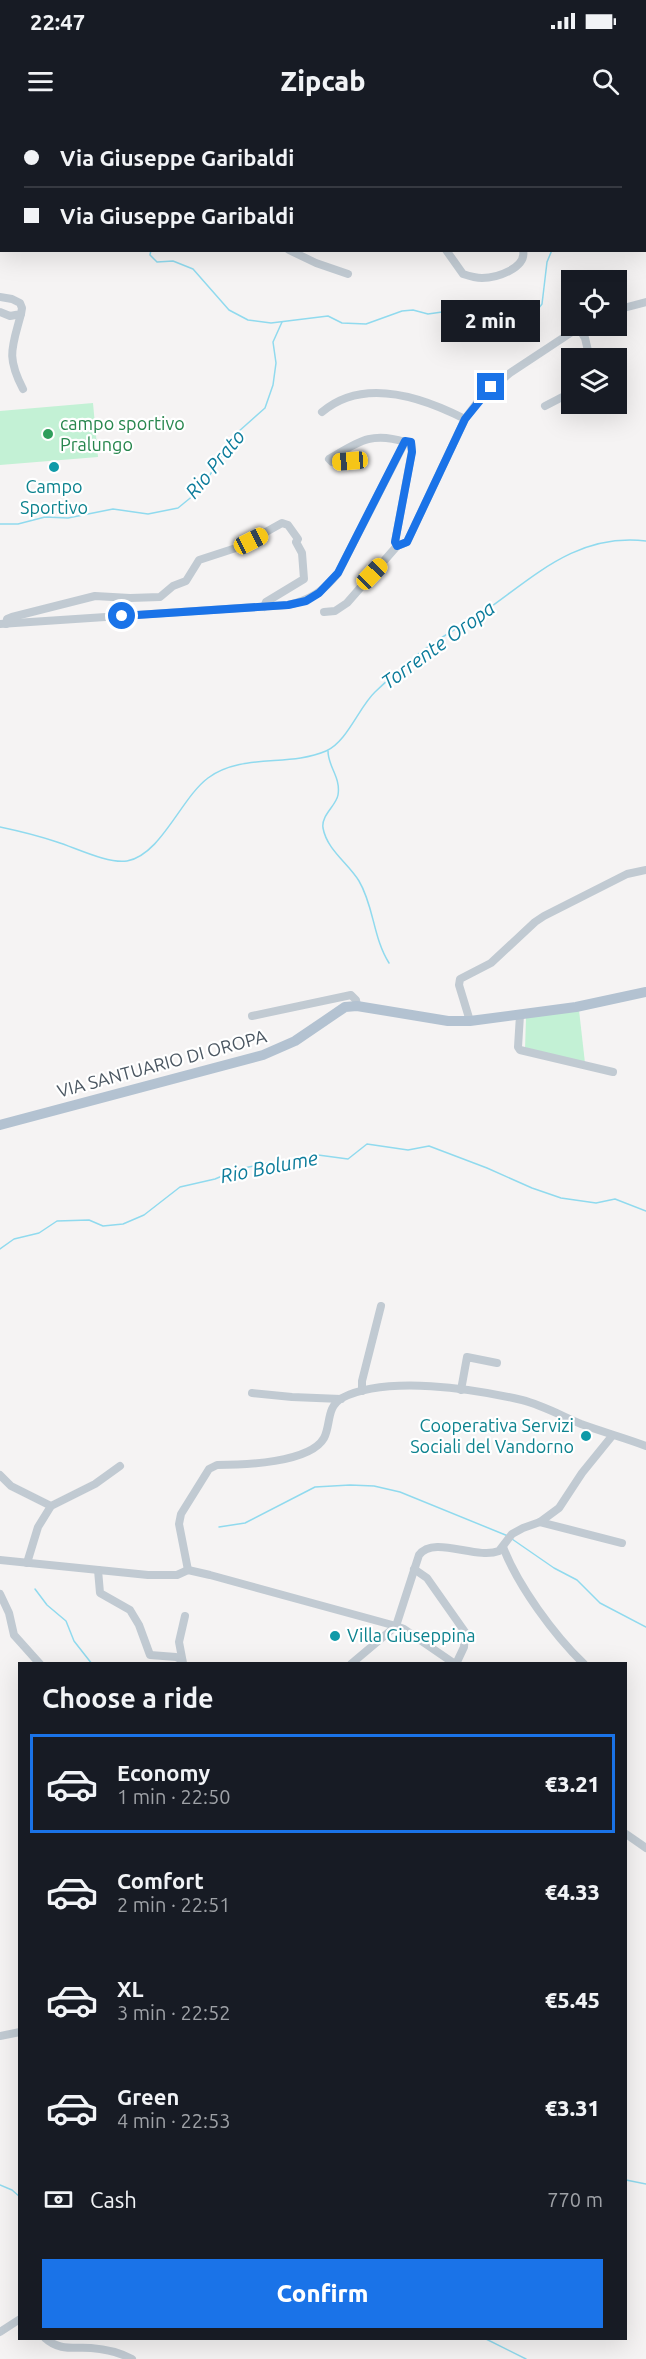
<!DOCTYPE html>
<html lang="en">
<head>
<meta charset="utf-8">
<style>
  body { margin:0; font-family:Ubuntu,sans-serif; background:#242831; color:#f1f3f6; height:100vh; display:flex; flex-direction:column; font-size:22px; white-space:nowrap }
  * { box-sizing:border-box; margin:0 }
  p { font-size:20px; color:#9ea1a6 }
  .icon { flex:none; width:33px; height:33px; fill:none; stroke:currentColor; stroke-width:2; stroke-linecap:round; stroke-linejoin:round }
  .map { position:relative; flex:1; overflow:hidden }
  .details { position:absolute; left:18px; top:1542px; width:609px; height:678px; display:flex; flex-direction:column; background:#171b24; border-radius:0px; box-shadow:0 6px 24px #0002 }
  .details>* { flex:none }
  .banner { position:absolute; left:0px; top:0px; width:646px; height:132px; box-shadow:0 6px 24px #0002; display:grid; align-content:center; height:132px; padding:0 24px; background:#171b24 }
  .controls { position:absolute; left:561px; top:150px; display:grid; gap:12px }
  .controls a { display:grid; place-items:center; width:66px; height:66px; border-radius:0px; background:#171b24; box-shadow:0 6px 24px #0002; font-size:30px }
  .end { position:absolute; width:27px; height:27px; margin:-14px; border:8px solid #1a73e8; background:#fff; box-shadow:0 0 0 3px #fff }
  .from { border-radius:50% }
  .bubble { position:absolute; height:42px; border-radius:0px; background:#171b24; box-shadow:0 6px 24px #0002; font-size:20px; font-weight:800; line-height:42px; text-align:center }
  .car { position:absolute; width:18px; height:36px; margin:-18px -9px; border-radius:8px; box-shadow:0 0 4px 2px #0007; background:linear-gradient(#f5c518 24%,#345 0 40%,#f5c518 0 76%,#345 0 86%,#f5c518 0) }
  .banner b { display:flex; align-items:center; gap:21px; height:57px; font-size:22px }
  .banner b+b { border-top:2px solid #363941 }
  .banner i { width:15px; height:15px; background:#f1f3f6 }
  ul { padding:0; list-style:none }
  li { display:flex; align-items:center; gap:18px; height:99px; margin:0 12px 9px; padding:0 12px; border:3px solid transparent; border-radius:0px }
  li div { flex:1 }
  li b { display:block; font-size:22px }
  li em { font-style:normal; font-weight:800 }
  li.selected { border-color:#1a73e8 }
  li>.icon { width:54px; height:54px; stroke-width:1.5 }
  h2 { padding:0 24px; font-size:27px; line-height:72px }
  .pay { display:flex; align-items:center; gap:15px; height:66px; padding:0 24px; font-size:22px }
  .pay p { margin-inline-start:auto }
  .button { display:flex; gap:12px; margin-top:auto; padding:12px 24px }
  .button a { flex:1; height:69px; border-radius:0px; background:#1a73e8; color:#fff; font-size:24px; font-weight:800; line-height:69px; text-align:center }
  .status { display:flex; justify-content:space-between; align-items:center; height:42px; padding:0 30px; background:#171b24; direction:ltr }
  .status svg { height:16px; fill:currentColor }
  header { display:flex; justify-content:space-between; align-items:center; height:78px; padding:0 24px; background:#171b24; font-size:27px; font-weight:800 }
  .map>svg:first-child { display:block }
</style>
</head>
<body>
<div class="status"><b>22:47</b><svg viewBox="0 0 49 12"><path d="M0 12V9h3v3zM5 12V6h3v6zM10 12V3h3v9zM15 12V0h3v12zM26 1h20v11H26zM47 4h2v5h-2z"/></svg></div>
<header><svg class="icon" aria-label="menu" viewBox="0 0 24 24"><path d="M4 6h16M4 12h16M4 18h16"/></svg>Zipcab<svg class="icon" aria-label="search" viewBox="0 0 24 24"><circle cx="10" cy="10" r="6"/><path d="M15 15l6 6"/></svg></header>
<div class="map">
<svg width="646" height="2239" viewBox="0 0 646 2239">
  <rect width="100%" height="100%" fill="#f5f3f3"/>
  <g fill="#c3f1d5">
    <polygon points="556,0 643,0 646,2 645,65 645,2"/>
    <polygon points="93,283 98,337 0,345 0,291"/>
    <polygon points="579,890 585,943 525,929 526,898"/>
  </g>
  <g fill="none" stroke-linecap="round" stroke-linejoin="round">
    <g stroke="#90daee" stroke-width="1.5">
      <polyline points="0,101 2,103"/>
      <polyline points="0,115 2,116"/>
      <polyline points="645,117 646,117"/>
      <polyline points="151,130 150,135 157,142 173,141 193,149 229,190 248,200 271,203 328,196 342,203 366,204 402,191 413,190 428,194 449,191 484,208 515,204 534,194 542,184 547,142 552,130"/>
      <polyline points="0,404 18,404 45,397 68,398 113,389 148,394 178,388 200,370 238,312 265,288 273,265 276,243 273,222 282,202"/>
      <path d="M328 631C328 647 341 657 338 675 336 686 321 695 323 708 327 730 348 743 359 761 374 786 373 818 389 843"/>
      <path d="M0 707C19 711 39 716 57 722 76 728 108 744 127 741 161 735 181 678 208 658 242 633 289 647 326 631 347 622 359 587 375 572 394 554 416 534 438 520 453 510 470 501 485 491 536 455 578 413 646 421"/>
      <polyline points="0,1129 14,1119 39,1113 57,1101 89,1100 103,1106 123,1104 144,1095 180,1067 215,1059 239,1049 269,1043 295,1041 318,1035 348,1039 367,1024 408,1030 429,1026 487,1048 532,1068 561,1078 596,1083 615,1079 646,1091"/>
      <polyline points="219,1407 245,1403 315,1367 350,1365 374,1366 400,1372 508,1416"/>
      <polyline points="512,1419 554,1448 577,1460 600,1483 646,1507"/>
      <polyline points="35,1469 47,1485 66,1501 74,1521 92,1544"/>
      <polyline points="626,2060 646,2064"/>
      <polyline points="0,2065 12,2070 20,2077"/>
      <polyline points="484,2218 526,2239"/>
    </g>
    <g stroke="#c1cad2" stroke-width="8">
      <polyline points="166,0 168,2"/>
      <polyline points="249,0 251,2"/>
      <polyline points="471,2 472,0"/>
      <polyline points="535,2 535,0"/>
      <polyline points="645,88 646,88"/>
      <polyline points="289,130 316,143 348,154"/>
      <path d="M446 130 463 154C469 156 475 158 482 158 497 158 527 148 523 130"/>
      <polyline points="0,177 12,179 20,183 22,188 21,194 10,196 0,192"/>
      <polyline points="616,190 646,182"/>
      <path d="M21 194C12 228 6 236 23 269"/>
      <polyline points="578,207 585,218 589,235 585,238"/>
      <polyline points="545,286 572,272"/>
      <path d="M322 292C363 257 422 277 465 299"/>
      <path d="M361 345 350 341 332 342 329 339C358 322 371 311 405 322"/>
      <polyline points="324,492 335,491 347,483 397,426"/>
      <path d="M0 504 288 485C310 480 324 471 338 453L405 322H411L412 331 395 422 397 426 407 422 465 299 482 276 510 253 581 206"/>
      <polyline points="6,504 7,499 12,497 95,476 130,478 160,477 173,466 186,461 199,440 239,427 282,403 288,405 298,419 296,422 302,433 304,459 266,482 264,487"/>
      <polyline points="520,895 518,927 520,930 613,952"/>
      <polyline points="252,896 351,875 356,880 357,886"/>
      <polyline points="470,901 459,865 460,859 491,843 535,802 544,796 627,754 646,750"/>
      <polyline points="461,1270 467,1237 497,1243"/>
      <polyline points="362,1271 362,1261 381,1186"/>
      <polyline points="252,1273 292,1277 341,1279"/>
      <polyline points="0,1355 11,1366 51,1386"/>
      <polyline points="540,1402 622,1423"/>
      <path d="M503 1427C518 1466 554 1515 584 1544"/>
      <polyline points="0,1440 148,1455 177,1455 188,1450 210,1455 396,1506 404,1509 455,1544"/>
      <polyline points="27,1443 38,1407 51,1386 95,1364 120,1346"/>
      <polyline points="414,1449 427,1458 465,1512 464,1527 456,1544"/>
      <polyline points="98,1450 100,1473 130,1490 139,1505 150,1535 176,1537 182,1540"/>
      <path d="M188 1450 179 1404 181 1394 209 1349 217 1345C243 1345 310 1343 324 1318 331 1305 326 1287 342 1278 387 1255 474 1269 522 1280 542 1285 562 1296 581 1304 603 1312 625 1318 646 1326"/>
      <polyline points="0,1474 9,1493 14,1515 40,1544"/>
      <polyline points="183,1543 179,1522 185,1496"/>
      <path d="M351 1544 396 1506 419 1435C434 1415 476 1440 499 1431L512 1414 523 1408 540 1402 559 1388 582 1353 612 1316"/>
      <polyline points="626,1714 646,1728"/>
      <polyline points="0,1916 20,1912"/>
      <polyline points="0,2212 20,2199"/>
      <path d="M45 2218C59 2231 73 2227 91 2228 105 2229 119 2232 132 2239"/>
    </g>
    <polyline stroke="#b3c2d1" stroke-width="10" points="0,1005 263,935 295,921 345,887 357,886 448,901 470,901 576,887 646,872"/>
  </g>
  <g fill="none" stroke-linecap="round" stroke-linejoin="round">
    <polyline stroke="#1a73e8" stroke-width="8" points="122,496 288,485 306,481 319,473 338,453 405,321 411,322 412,332 395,422 397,426 407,422 465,299 491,267"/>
  </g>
  <circle fill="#2e9e5b" stroke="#fff" stroke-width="2" cx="48" cy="314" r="6"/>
  <g fill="#0f9aa8" stroke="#fff" stroke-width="2">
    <circle cx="54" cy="347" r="6"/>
    <circle cx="586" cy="1316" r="6"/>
    <circle cx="335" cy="1516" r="6"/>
  </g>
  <g text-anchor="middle" stroke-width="4.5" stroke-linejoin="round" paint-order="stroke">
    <g font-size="18" fill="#27864d" stroke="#fff" text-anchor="start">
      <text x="60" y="310">campo sportivo<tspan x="60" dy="21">Pralungo</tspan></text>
    </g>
    <g font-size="18" fill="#0d838f" stroke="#fff">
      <text x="54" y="373">Campo<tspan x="54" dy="21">Sportivo</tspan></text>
      <text x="574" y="1312" text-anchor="end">Cooperativa Servizi<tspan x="574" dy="21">Sociali del Vandorno</tspan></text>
      <text x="347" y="1522" text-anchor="start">Villa Giuseppina</text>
    </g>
    <g font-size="18" fill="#4a5661" stroke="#fff">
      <text transform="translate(162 944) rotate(-15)" y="6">VIA SANTUARIO DI OROPA</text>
    </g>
    <g font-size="20" font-style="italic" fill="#0c7c9b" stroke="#fff">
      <text transform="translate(215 344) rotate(-51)" y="7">Rio Prato</text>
      <text transform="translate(438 525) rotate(-36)" y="7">Torrente Oropa</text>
      <text transform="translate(269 1047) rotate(-11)" y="7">Rio Bolume</text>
    </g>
  </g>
</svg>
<div class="controls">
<a><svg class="icon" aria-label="locate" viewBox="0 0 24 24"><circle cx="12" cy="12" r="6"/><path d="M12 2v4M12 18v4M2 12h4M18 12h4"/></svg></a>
<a><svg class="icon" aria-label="layers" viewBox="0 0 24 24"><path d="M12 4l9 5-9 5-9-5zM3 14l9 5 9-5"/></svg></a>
</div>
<i class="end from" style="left:122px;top:496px"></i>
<i class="end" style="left:491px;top:267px"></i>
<div class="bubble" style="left:441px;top:180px;width:99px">2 min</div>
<i class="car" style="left:350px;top:341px;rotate:265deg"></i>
<i class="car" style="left:251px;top:421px;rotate:63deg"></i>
<i class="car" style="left:372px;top:454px;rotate:44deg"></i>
<div class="banner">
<b><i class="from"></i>Via Giuseppe Garibaldi</b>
<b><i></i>Via Giuseppe Garibaldi</b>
</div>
<section class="details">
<h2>Choose a ride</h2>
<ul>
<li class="selected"><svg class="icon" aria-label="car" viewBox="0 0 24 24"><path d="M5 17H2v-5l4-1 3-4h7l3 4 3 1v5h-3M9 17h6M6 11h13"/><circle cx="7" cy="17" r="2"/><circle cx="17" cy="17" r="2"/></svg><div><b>Economy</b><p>1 min · 22:50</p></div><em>€3.21</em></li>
<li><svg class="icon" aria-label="car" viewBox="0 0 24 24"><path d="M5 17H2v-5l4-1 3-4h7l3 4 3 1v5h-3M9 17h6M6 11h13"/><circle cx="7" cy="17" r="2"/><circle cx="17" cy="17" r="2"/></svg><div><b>Comfort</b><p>2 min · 22:51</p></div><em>€4.33</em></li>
<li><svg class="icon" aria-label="car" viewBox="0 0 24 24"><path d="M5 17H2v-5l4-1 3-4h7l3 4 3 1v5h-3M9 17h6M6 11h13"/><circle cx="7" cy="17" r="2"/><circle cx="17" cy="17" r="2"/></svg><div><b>XL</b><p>3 min · 22:52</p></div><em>€5.45</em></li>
<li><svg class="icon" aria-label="car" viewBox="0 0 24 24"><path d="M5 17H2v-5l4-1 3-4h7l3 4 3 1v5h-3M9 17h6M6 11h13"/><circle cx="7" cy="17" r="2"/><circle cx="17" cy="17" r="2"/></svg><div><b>Green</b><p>4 min · 22:53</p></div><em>€3.31</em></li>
</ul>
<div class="pay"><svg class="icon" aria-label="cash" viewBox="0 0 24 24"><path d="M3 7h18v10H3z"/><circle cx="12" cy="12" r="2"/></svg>Cash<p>770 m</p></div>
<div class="button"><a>Confirm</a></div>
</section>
</div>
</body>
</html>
